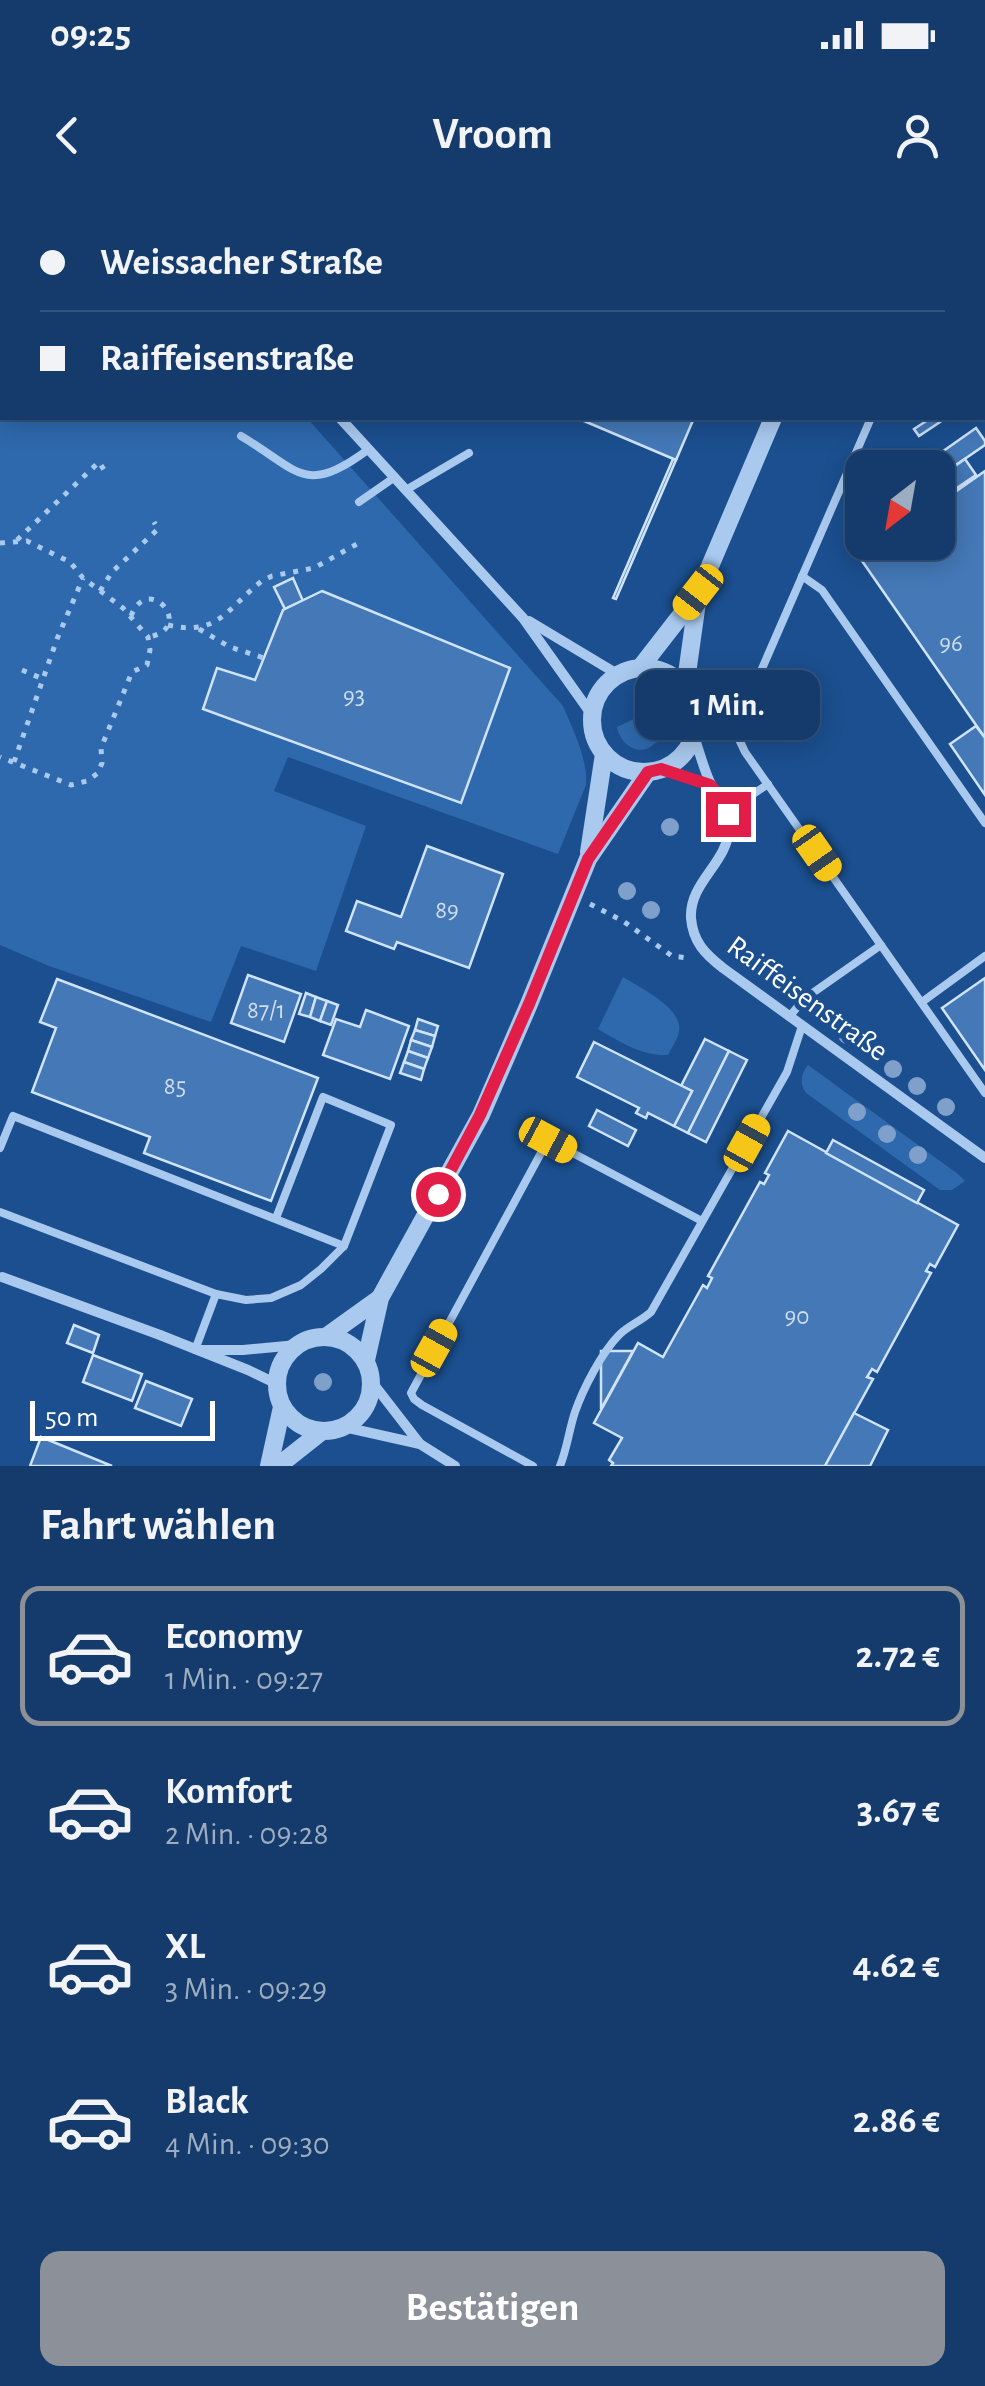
<!DOCTYPE html>
<html lang="de">
<head>
<meta charset="utf-8">
<style>
  body { margin:0; font-family:"Alegreya Sans",sans-serif; background:#1d4271; color:#f1f3f6; height:100vh; display:flex; flex-direction:column; font-size:38px; white-space:nowrap }
  * { box-sizing:border-box; margin:0 }
  p { font-size:32px; color:#9dadc1 }
  .icon { flex:none; width:55px; height:55px; fill:none; stroke:currentColor; stroke-width:2; stroke-linecap:round; stroke-linejoin:round }
  .map { position:relative; height:1266px; overflow:hidden }
  .drawer { display:flex; flex-direction:column; background:#143b6b; flex:1 }
  .drawer>* { flex:none }
  .guide { position:absolute; left:0px; top:0px; width:985px; height:220px; box-shadow:0 5px 25px #0003,0 0 0 2px #33557e; display:grid; align-content:center; height:220px; padding:0 40px; background:#143b6b }
  .needle { width:65px; rotate:211deg }
  .controls { position:absolute; left:845px; top:250px; display:grid; gap:20px }
  .controls a { display:grid; place-items:center; width:110px; height:110px; border-radius:20px; background:#143b6b; box-shadow:0 5px 25px #0003,0 0 0 2px #33557e; font-size:50px }
  .scale { position:absolute; left:30px; bottom:25px; width:185px; box-sizing:border-box; padding-left:10px; border:5px solid #fff; border-top:0; font-size:28px; line-height:35px; white-space:nowrap; color:#fff; -webkit-text-stroke:8px #1b4f8f; paint-order:stroke }
  .end { position:absolute; width:45px; height:45px; margin:-22px; border:12px solid #e11d48; background:#fff; box-shadow:0 0 0 5px #fff }
  .from { border-radius:50% }
  .bubble { position:absolute; height:70px; border-radius:20px; background:#143b6b; box-shadow:0 5px 25px #0003,0 0 0 2px #33557e; font-size:32px; font-weight:700; line-height:70px; text-align:center }
  .car { position:absolute; width:30px; height:60px; margin:-30px -15px; border-radius:12px; box-shadow:0 0 8px 2px #0007; background:linear-gradient(#f5c518 24%,#345 0 40%,#f5c518 0 76%,#345 0 86%,#f5c518 0) }
  .guide b { display:flex; align-items:center; gap:35px; height:95px; font-size:38px }
  .guide b+b { border-top:2px solid #33557e }
  .guide i { width:25px; height:25px; background:#f1f3f6 }
  ul { padding:0; list-style:none }
  li { display:flex; align-items:center; gap:30px; height:140px; margin:0 20px 15px; padding:0 20px; border:5px solid transparent; border-radius:20px }
  li div { flex:1 }
  li b { display:block; font-size:38px }
  li em { font-style:normal; font-weight:700 }
  li.selected { border-color:#8c9099 }
  li>.icon { width:90px; height:90px; stroke-width:1.5 }
  h2 { padding:0 40px; font-size:45px; line-height:120px }
  .button { display:flex; gap:20px; margin-top:auto; padding:20px 40px }
  .button a { flex:1; height:115px; border-radius:20px; background:#8c9099; color:#fff; font-size:40px; font-weight:700; line-height:115px; text-align:center }
  .status { display:flex; justify-content:space-between; align-items:center; height:70px; padding:0 50px; background:#143b6b; direction:ltr }
  .status svg { height:28px; fill:currentColor }
  header { display:flex; justify-content:space-between; align-items:center; height:130px; padding:0 40px; background:#143b6b; font-size:45px; font-weight:700 }
  .map>svg:first-child { display:block }
</style>
</head>
<body>
<div class="status"><b>09:25</b><svg viewBox="0 0 49 12"><path d="M0 12V9h3v3zM5 12V6h3v6zM10 12V3h3v9zM15 12V0h3v12zM26 1h20v11H26zM47 4h2v5h-2z"/></svg></div>
<header><svg class="icon" aria-label="back" viewBox="0 0 24 24"><path d="M15 5l-7 7 7 7"/></svg>Vroom<svg class="icon" aria-label="person" viewBox="0 0 24 24"><circle cx="12" cy="8" r="4"/><path d="M4 21q1-7 8-7t8 7"/></svg></header>
<div class="map">
<svg width="985" height="1266" viewBox="0 0 985 1266">
  <rect width="100%" height="100%" fill="#1b4f8f"/>
  <g fill="#2e69ad">
    <path d="M0 0H119L120 2H2V218H307L563 506C573 530 588 559 586 585L558 654 288 557 274 591 366 626 316 771 241 746 211 822 49 766 0 745Z"/>
    <path d="M661 499 666 502 670 508 668 515 672 526C669 537 665 537 656 543 653 544 651 547 649 548 633 555 619 540 617 527L636 518 641 503 649 505 653 500Z"/>
    <path d="M623 777C639 787 676 805 679 825 681 835 672 847 668 855 641 856 620 842 598 829Z"/>
    <path d="M808 865 958 974 965 981 952 990H940L806 893C799 884 801 873 808 865Z"/>
  </g>
  <g fill="#4478b7" stroke="#cfe3fa" stroke-width="2.5">
    <polygon points="577,218 694,218 676,260"/>
    <polygon points="931,218 946,218 919,236 914,229"/>
    <polygon points="976,228 985,241 985,245 950,269 939,254"/>
    <polygon points="673,259 676,260 616,399 613,398"/>
    <polygon points="965,259 976,275 948,294 938,278"/>
    <polygon points="985,271 985,538 860,358 882,342 938,342 938,304"/>
    <polygon points="293,378 303,401 285,409 274,387"/>
    <polygon points="322,391 510,468 461,603 203,509 217,468 255,480 283,410"/>
    <polygon points="976,526 985,538 985,595 950,544"/>
    <polygon points="427,646 503,674 469,768 397,742 394,749 346,731 357,701 401,717"/>
    <polygon points="248,775 301,794 284,842 231,823"/>
    <polygon points="985,778 985,870 942,808"/>
    <polygon points="57,779 318,878 271,1001 144,953 150,937 32,892 56,828 40,822"/>
    <polygon points="306,793 316,797 310,817 299,814"/>
    <polygon points="316,797 327,801 320,821 310,817"/>
    <polygon points="327,801 338,805 331,825 320,821"/>
    <polygon points="366,810 409,826 390,879 323,855 336,819 360,827"/>
    <polygon points="418,819 438,826 435,836 415,830"/>
    <polygon points="415,830 435,836 432,847 411,840"/>
    <polygon points="705,839 729,851 688,933 674,926 692,891 681,886"/>
    <polygon points="411,840 432,847 428,858 408,851"/>
    <polygon points="594,842 692,891 674,926 648,913 646,918 636,913 639,908 577,877"/>
    <polygon points="408,851 428,858 424,869 404,862"/>
    <polygon points="729,851 747,860 706,942 688,933"/>
    <polygon points="404,862 424,869 421,880 400,873"/>
    <polygon points="597,910 636,930 628,946 589,926"/>
    <polygon points="788,931 958,1025 935,1067 930,1064 926,1071 931,1073 877,1172 872,1169 867,1177 873,1179 825,1266 611,1266 613,1263 609,1260 622,1238 594,1223 638,1143 663,1157 703,1085 707,1088 712,1078 708,1076 760,982 764,984 769,975 765,973"/>
    <polygon points="833,940 924,990 917,1003 826,953"/>
    <polygon points="74,1125 99,1135 93,1153 67,1143"/>
    <polygon points="601,1151 633,1151 601,1209"/>
    <polygon points="93,1155 142,1174 132,1201 83,1182"/>
    <polygon points="146,1181 192,1199 181,1226 135,1208"/>
    <polygon points="854,1213 888,1230 870,1266 825,1266"/>
    <polygon points="41,1237 112,1266 30,1266"/>
  </g>
  <g fill="none" stroke-linecap="round" stroke-linejoin="round">
    <g stroke="#a9c9ee" stroke-width="5" stroke-dasharray="5 8" stroke-linecap="butt">
      <polyline points="0,175 2,173"/>
      <polyline points="17,340 99,262 106,273"/>
      <polyline points="0,343 27,341 70,362 83,378 123,408 148,437 150,450 147,465 132,472 101,548 102,563 98,573 87,581 71,585 0,557"/>
      <polyline points="100,391 112,372 158,329 154,322"/>
      <path d="M131 416C148 371 197 429 148 437"/>
      <path d="M168 425C218 437 227 408 262 381L272 376 314 368 357 344"/>
      <polyline points="199,429 230,447 264,458"/>
      <polyline points="22,470 43,479"/>
      <polyline points="14,562 57,439 83,378"/>
      <polyline points="590,704 623,721 672,756 688,758"/>
    </g>
    <g stroke="#a9c9ee" stroke-width="8">
      <polyline points="982,192 985,195"/>
      <polyline points="871,218 744,510 737,535 745,552 985,893"/>
      <path d="M241 236C300 271 304 297 369 249"/>
      <polyline points="406,290 469,253"/>
      <polyline points="359,302 395,277"/>
      <polyline points="802,376 822,390 985,623"/>
      <polyline points="727,609 743,601 768,584"/>
      <polyline points="922,802 985,756"/>
      <polyline points="789,817 804,799 881,745"/>
      <polyline points="0,948 13,916 344,1046"/>
      <polyline points="0,1012 216,1094 246,1100 271,1098 301,1085 321,1069 344,1046 391,925 323,897 276,1018"/>
      <polyline points="195,1150 216,1094"/>
      <polyline points="533,1266 422,1205 414,1199 411,1193 548,940 702,1021"/>
      <path d="M560 1266C567 1249 569 1230 575 1212 583 1189 602 1152 619 1135 628 1126 641 1121 651 1112L787 872 802 826"/>
    </g>
    <g stroke="#a9c9ee" stroke-width="10">
      <polyline points="147,0 149,2"/>
      <polyline points="340,218 523,418 592,515"/>
      <polyline points="529,421 619,475"/>
      <path d="M694 536C699 551 703 566 709 580 717 600 730 603 729 628 728 663 689 682 691 718 693 742 705 754 723 768L985 958"/>
      <polyline points="661,569 710,585"/>
      <polyline points="2,1077 160,1135 248,1170 277,1184"/>
      <polyline points="201,1150 243,1150 297,1145"/>
      <polyline points="372,1182 420,1244"/>
      <polyline points="344,1227 420,1244 455,1266"/>
    </g>
    <g stroke="#a9c9ee" stroke-width="18">
      <polyline points="858,2 859,0"/>
      <circle cx="644" cy="520" r="52"/>
      <polyline points="640,468 699,392 773,218"/>
      <polyline points="685,488 698,395"/>
      <polyline points="589,652 604,554"/>
      <polyline points="327,1136 380,1098"/>
      <circle cx="324" cy="1184" r="47"/>
      <polyline points="366,1160 380,1098 481,915 529,804 588,659 648,572"/>
      <polyline points="269,1266 282,1207"/>
      <polyline points="278,1266 321,1232"/>
    </g>
  </g>
  <g fill="#7ea0ca">
    <circle cx="670" cy="627" r="9"/>
    <circle cx="627" cy="691" r="9"/>
    <circle cx="651" cy="710" r="9"/>
    <circle cx="847" cy="835" r="9"/>
    <circle cx="893" cy="869" r="9"/>
    <circle cx="917" cy="886" r="9"/>
    <circle cx="946" cy="907" r="9"/>
    <circle cx="857" cy="912" r="9"/>
    <circle cx="887" cy="934" r="9"/>
    <circle cx="918" cy="955" r="9"/>
    <circle cx="323" cy="1182" r="9"/>
  </g>
  <g fill="none" stroke-linecap="round" stroke-linejoin="round">
    <polyline stroke="#e11d48" stroke-width="12" points="438,994 480,915 529,804 588,659 648,572 661,569 710,585 726,603 728,614"/>
  </g>
  <g text-anchor="middle" stroke-width="10" stroke-linejoin="round" paint-order="stroke">
    <g font-size="25" fill="#d0dded">
      <text x="951" y="451">96</text>
      <text x="354" y="504">93</text>
      <text x="447" y="718">89</text>
      <text x="266" y="818">87/1</text>
      <text x="175" y="894">85</text>
      <text x="797" y="1124">90</text>
    </g>
    <g font-size="30" fill="#fff" stroke="#1b4f8f">
      <text transform="translate(808 798) rotate(36)" y="10">Raiffeisenstraße</text>
    </g>
  </g>
</svg>
<div class="controls">
<a><svg class="needle" viewBox="-14 -14 28 28"><path d="M0-13l5 13h-10z" fill="#e53935"/><path d="M0 13l5-13h-10z" fill="#9dadc1"/></svg></a>
</div>
<div class="scale">50 m</div>
<i class="end from" style="left:438px;top:994px"></i>
<i class="end" style="left:728px;top:614px"></i>
<div class="bubble" style="left:635px;top:470px;width:185px">1 Min.</div>
<i class="car" style="left:698px;top:392px;rotate:218deg"></i>
<i class="car" style="left:817px;top:653px;rotate:145deg"></i>
<i class="car" style="left:548px;top:940px;rotate:118deg"></i>
<i class="car" style="left:747px;top:943px;rotate:29deg"></i>
<i class="car" style="left:434px;top:1148px;rotate:29deg"></i>
<div class="guide">
<b><i class="from"></i>Weissacher Straße</b>
<b><i></i>Raiffeisenstraße</b>
</div>
</div>
<section class="drawer">
<h2>Fahrt wählen</h2>
<ul>
<li class="selected"><svg class="icon" aria-label="car" viewBox="0 0 24 24"><path d="M5 17H2v-5l4-1 3-4h7l3 4 3 1v5h-3M9 17h6M6 11h13"/><circle cx="7" cy="17" r="2"/><circle cx="17" cy="17" r="2"/></svg><div><b>Economy</b><p>1 Min. · 09:27</p></div><em>2.72 €</em></li>
<li><svg class="icon" aria-label="car" viewBox="0 0 24 24"><path d="M5 17H2v-5l4-1 3-4h7l3 4 3 1v5h-3M9 17h6M6 11h13"/><circle cx="7" cy="17" r="2"/><circle cx="17" cy="17" r="2"/></svg><div><b>Komfort</b><p>2 Min. · 09:28</p></div><em>3.67 €</em></li>
<li><svg class="icon" aria-label="car" viewBox="0 0 24 24"><path d="M5 17H2v-5l4-1 3-4h7l3 4 3 1v5h-3M9 17h6M6 11h13"/><circle cx="7" cy="17" r="2"/><circle cx="17" cy="17" r="2"/></svg><div><b>XL</b><p>3 Min. · 09:29</p></div><em>4.62 €</em></li>
<li><svg class="icon" aria-label="car" viewBox="0 0 24 24"><path d="M5 17H2v-5l4-1 3-4h7l3 4 3 1v5h-3M9 17h6M6 11h13"/><circle cx="7" cy="17" r="2"/><circle cx="17" cy="17" r="2"/></svg><div><b>Black</b><p>4 Min. · 09:30</p></div><em>2.86 €</em></li>
</ul>
<div class="button"><a>Bestätigen</a></div>
</section>
</body>
</html>
